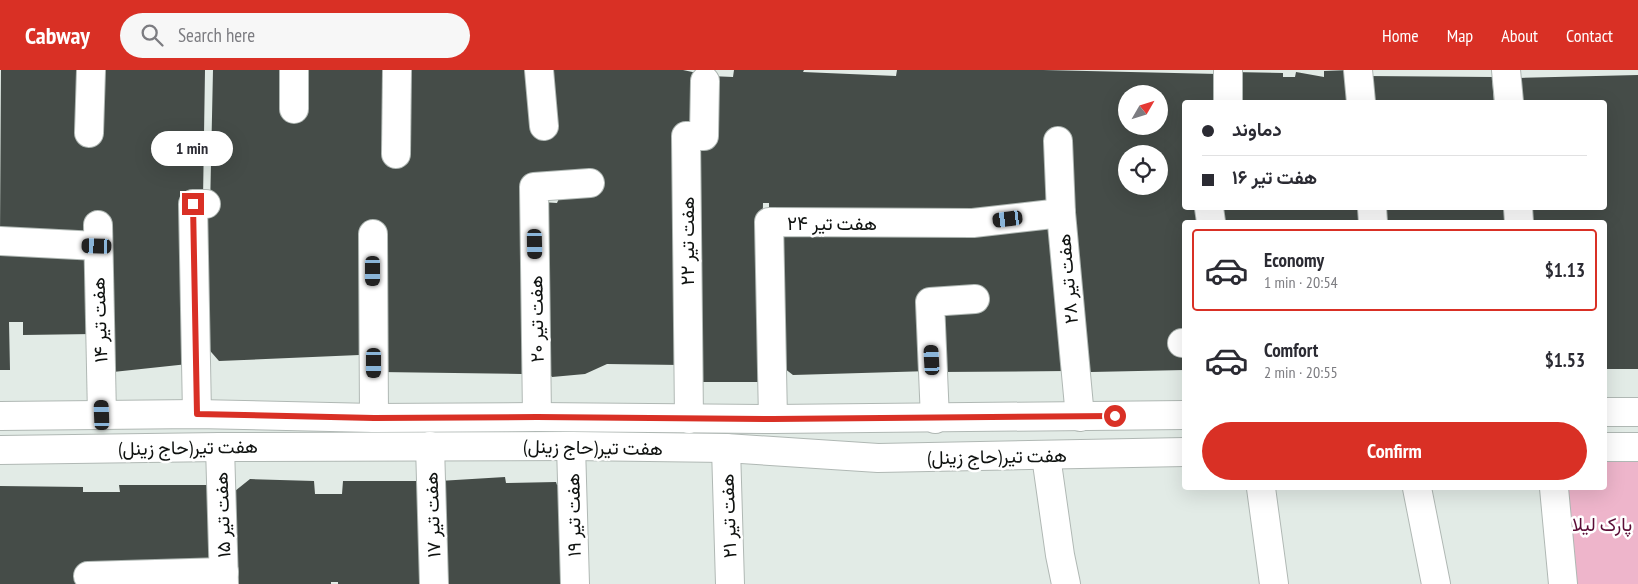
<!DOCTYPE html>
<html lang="en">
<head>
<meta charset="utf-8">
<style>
  body { margin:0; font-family:"PT Sans Narrow",Vazirmatn,sans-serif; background:#f7f7f7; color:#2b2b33; height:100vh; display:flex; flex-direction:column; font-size:19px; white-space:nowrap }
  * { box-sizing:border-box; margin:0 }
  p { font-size:16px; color:#7c7c81 }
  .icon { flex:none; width:28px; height:28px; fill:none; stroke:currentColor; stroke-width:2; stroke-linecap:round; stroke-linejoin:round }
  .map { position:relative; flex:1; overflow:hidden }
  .side { position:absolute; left:1182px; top:150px; width:425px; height:270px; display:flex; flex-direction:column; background:#fff; border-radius:5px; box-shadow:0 5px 20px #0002 }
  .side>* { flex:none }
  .top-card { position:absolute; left:1182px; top:30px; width:425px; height:110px; border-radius:5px; box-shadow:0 5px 20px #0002; display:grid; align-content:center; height:110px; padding:0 20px; background:#fff }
  .needle { width:32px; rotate:51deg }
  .controls { position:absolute; left:1118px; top:15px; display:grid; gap:10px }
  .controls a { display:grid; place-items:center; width:50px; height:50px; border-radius:50%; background:#fff; box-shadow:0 5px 20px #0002; font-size:25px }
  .end { position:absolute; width:22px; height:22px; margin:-11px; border:6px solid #d93025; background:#fff; box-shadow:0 0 0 2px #fff }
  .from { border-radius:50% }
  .bubble { position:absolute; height:35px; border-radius:18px; background:#fff; box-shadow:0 5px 20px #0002; font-size:16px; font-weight:600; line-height:35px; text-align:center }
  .car { position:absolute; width:15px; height:30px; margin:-15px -8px; border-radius:6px; box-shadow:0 0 4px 1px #0007; background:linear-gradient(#222 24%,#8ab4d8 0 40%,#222 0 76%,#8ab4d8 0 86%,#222 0) }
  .top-card b { display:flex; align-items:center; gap:18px; height:48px; font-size:19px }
  .top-card b+b { border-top:1px solid #e1e1e2 }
  .top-card i { width:12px; height:12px; background:#2b2b33 }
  ul { padding:9px 0 0; list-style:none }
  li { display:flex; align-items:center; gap:15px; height:82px; margin:0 10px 8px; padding:0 10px; border:2px solid transparent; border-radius:5px }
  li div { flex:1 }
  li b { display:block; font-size:19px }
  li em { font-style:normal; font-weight:600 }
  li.selected { border-color:#d93025 }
  li>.icon { width:45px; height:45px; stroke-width:1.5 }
  .action { display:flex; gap:10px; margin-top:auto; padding:10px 20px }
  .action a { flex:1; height:58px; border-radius:30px; background:#d93025; color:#fff; font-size:20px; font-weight:600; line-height:58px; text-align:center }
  header { display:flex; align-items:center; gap:30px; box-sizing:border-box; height:70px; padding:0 25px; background:#d93025; color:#fff }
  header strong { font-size:24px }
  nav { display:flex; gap:28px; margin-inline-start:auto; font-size:18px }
  .search { width:350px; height:45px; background:#f7f7f7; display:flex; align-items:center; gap:12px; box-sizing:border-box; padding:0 18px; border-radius:28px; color:#7c7c81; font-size:19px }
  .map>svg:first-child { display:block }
</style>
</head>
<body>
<header>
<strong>Cabway</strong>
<div class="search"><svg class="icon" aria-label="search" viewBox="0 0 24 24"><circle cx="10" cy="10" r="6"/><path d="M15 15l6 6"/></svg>Search here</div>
<nav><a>Home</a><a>Map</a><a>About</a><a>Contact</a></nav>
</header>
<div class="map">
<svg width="1638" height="514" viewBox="0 0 1638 514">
  <rect width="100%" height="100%" fill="#e2ebe6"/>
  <polygon fill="#eeb5cb" points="1605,392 1638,392 1638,514 1574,514 1560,418 1605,418"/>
  <g fill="#454c48" fill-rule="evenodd">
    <polygon points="1,0 205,0 203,129 188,294 113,302 92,168 0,165"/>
    <polygon points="213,0 683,0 697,3 681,295 607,294 585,304 552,307 544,298 541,132 557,133 563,119 528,107 527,301 522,304 380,302 366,160 359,285 219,291 205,275 201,140 210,139"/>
    <path d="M734 0H804L803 2 896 6 897 0H1043L1218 4 1219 32H1185V138H1204L1205 152H1185V300L1091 302 1084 299 1055 137 769 147V133H763L759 312H695L693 78 710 6 733 7ZM1126 24H1159V56H1126ZM1126 84H1159V116H1126Z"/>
    <polygon points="1350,0 1353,32 1232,32 1232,2 1283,3 1283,7 1295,7 1296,2 1324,7 1324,1"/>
    <polygon points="1638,5 1638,299 1605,299 1605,152 1530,152 1529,138 1605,138 1605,32 1521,32 1519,8"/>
    <polygon points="1367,6 1492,7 1494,32 1370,32"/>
    <polygon points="1215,138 1363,138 1364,152 1217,152"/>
    <polygon points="1382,138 1504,138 1505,152 1383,152"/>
    <polygon points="1055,155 1066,301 938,302 924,228 930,301 793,305 780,295 775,158"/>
    <polygon points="0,179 89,182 93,264 23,265 23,252 9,252 10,300 0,300"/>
    <polygon points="505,407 506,413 556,412 557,415 564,416 568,514 441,514 439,411"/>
    <polygon points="250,409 314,411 315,424 342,424 343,411 425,411 428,514 338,514 338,512 331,512 331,514 230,514 232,445 235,421"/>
    <polygon points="119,415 209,415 218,514 0,514 0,416 83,417 83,422 120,422"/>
  </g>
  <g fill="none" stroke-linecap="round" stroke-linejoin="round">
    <defs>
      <g id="minor">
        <polyline points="539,0 544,56"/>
        <polyline points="1228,0 1228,32"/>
        <polyline points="1358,0 1361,32"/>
        <polyline points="1506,0 1509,32"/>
        <polyline points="294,39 294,0"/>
        <polyline points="89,63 91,0"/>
        <polyline points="1058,71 1061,143 1080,347"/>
        <polyline points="396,84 397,0"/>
        <polyline points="1209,138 1211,152"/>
        <polyline points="1372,138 1373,152"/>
        <polyline points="1518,138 1519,152"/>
        <polyline points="98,155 102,345"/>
        <polyline points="373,164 374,348"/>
        <polyline points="0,171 97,176"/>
        <polyline points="1182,273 1185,273"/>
        <polyline points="197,344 193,134 206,134"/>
        <polyline points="537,347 534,117 590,113"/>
        <polyline points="689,349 686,66 704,66 705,11"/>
        <polyline points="773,349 769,152 973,153 1061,143"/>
        <polyline points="935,349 930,232 975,229"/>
        <polyline points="430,376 434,514"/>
        <polyline points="571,376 575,514"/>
        <polyline points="220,377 224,514"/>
        <polyline points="726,378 730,514"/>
        <polyline points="1046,386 1060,485 1066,514"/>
        <polyline points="1261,418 1274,514"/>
        <polyline points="1417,418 1436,514"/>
        <polyline points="1554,418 1563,514"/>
        <polyline points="88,506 224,502"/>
      </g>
      <g id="major">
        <polyline points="1605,342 1638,342"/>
        <polyline points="0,346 197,344 374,348 537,347 773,349 1185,345"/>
        <polyline points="1605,377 1638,377"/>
        <polyline points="0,380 220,377 571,376 726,378 878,388 1185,382"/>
      </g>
    </defs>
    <use href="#minor" stroke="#b0b8b4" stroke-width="30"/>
    <use href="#major" stroke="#b0b8b4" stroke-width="30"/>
    <use href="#minor" stroke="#fff" stroke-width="28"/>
    <use href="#major" stroke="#fff" stroke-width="28"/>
  </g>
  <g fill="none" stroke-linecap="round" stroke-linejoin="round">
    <polyline stroke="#d93025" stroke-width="6" points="193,134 197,344 374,348 537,347 773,349 1115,346"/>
  </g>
  <g text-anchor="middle" stroke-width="5" stroke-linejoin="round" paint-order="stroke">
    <g font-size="19" fill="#0f1210" stroke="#fff">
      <text x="832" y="160">هفت تیر ۲۴</text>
      <text transform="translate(687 171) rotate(-90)" y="7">هفت تیر ۲۲</text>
      <text transform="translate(1067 209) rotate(-95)" y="7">هفت تیر ۲۸</text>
      <text transform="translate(536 249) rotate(-91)" y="7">هفت تیر ۲۰</text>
      <text transform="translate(99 250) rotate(-92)" y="7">هفت تیر ۱۴</text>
      <text transform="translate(188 377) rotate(-1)" y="7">هفت تیر(حاج زینل)</text>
      <text transform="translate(593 377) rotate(1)" y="7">هفت تیر(حاج زینل)</text>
      <text transform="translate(997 386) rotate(-1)" y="7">هفت تیر(حاج زینل)</text>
      <text transform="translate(222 445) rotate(-92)" y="7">هفت تیر ۱۵</text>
      <text transform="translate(432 445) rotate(-92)" y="7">هفت تیر ۱۷</text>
      <text transform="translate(573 445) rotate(-91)" y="7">هفت تیر ۱۹</text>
      <text transform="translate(728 446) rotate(-92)" y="7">هفت تیر ۲۱</text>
    </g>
    <g font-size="19" fill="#5b0d36" stroke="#fff">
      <text x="1602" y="461">پارک لیلا</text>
    </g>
  </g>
</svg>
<div class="controls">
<a><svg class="needle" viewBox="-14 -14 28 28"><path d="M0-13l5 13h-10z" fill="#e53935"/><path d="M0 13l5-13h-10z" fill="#7c7c81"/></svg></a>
<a><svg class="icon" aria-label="locate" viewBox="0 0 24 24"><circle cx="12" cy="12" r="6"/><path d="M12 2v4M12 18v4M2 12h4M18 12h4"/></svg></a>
</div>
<i class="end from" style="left:1115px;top:346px"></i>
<i class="end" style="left:193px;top:134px"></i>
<div class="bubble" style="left:151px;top:61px;width:82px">1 min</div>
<i class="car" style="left:1008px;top:149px;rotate:263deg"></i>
<i class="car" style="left:535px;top:174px;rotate:179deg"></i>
<i class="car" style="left:97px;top:176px;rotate:272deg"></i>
<i class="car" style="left:373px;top:201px;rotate:180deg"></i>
<i class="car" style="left:932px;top:290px;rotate:357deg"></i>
<i class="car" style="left:374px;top:293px;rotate:180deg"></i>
<i class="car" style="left:102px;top:345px;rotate:358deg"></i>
<div class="top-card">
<b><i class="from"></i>دماوند</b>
<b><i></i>هفت تیر ۱۶</b>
</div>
<section class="side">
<ul>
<li class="selected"><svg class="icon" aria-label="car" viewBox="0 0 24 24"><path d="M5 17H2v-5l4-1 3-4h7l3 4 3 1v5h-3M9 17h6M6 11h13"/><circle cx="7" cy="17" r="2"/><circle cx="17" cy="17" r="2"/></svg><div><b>Economy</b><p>1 min · 20:54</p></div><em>$1.13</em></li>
<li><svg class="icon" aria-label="car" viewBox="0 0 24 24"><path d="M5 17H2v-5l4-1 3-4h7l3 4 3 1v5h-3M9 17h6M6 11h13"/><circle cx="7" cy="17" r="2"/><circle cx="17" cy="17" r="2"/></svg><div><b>Comfort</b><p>2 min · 20:55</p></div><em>$1.53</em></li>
</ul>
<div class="action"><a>Confirm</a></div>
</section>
</div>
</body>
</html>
